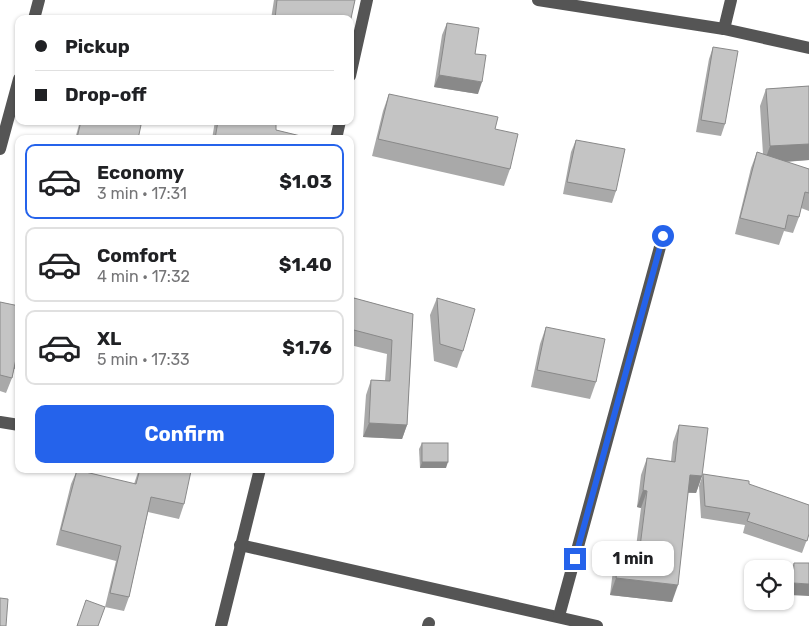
<!DOCTYPE html>
<html lang="en">
<head>
<meta charset="utf-8">
<style>
  body { margin:0; font-family:Rubik,sans-serif; background:#f6f6f6; color:#202124; height:100vh; display:flex; flex-direction:column; font-size:19px; white-space:nowrap }
  * { box-sizing:border-box; margin:0 }
  p { font-size:16px; color:#757577 }
  .icon { flex:none; width:28px; height:28px; fill:none; stroke:currentColor; stroke-width:2; stroke-linecap:round; stroke-linejoin:round }
  .map { position:relative; flex:1; overflow:hidden }
  .details { position:absolute; left:15px; top:135px; width:339px; height:338px; display:flex; flex-direction:column; background:#fff; border-radius:10px; box-shadow:0 1px 4px #0004 }
  .details>* { flex:none }
  .guide { position:absolute; left:15px; top:15px; width:339px; height:110px; border-radius:10px; box-shadow:0 1px 4px #0004; display:grid; align-content:center; height:110px; padding:0 20px; background:#fff }
  .controls { position:absolute; left:744px; top:560px; display:grid; gap:10px }
  .controls a { display:grid; place-items:center; width:50px; height:50px; border-radius:10px; background:#fff; box-shadow:0 1px 4px #0004; font-size:25px }
  .end { position:absolute; width:22px; height:22px; margin:-11px; border:6px solid #2563eb; background:#fff; box-shadow:0 0 0 2px #fff }
  .from { border-radius:50% }
  .bubble { position:absolute; height:35px; border-radius:10px; background:#fff; box-shadow:0 1px 4px #0004; font-size:16px; font-weight:700; line-height:35px; text-align:center }
  .guide b { display:flex; align-items:center; gap:18px; height:48px; font-size:19px }
  .guide b+b { border-top:1px solid #e0e0e0 }
  .guide i { width:12px; height:12px; background:#202124 }
  ul { padding:9px 0 0; list-style:none }
  li { display:flex; align-items:center; gap:15px; height:75px; margin:0 10px 8px; padding:0 10px; border:2px solid #e0e0e0; border-radius:10px }
  li div { flex:1 }
  li b { display:block; font-size:19px }
  li em { font-style:normal; font-weight:700 }
  li.selected { border-color:#2563eb }
  li>.icon { width:45px; height:45px; stroke-width:1.5 }
  .primary-button { display:flex; gap:10px; margin-top:auto; padding:10px 20px }
  .primary-button a { flex:1; height:58px; border-radius:10px; background:#2563eb; color:#fff; font-size:20px; font-weight:700; line-height:58px; text-align:center }
  .map>svg:first-child { display:block }
</style>
</head>
<body>
<div class="map">
<svg width="809" height="626" viewBox="0 0 809 626">
  <rect width="100%" height="100%" fill="#fff"/>
  <g fill="none" stroke-linecap="round" stroke-linejoin="round">
    <g stroke="#555" stroke-width="12">
      <polyline points="538,0 724,29 809,48"/>
      <polyline points="34,19 39,0"/>
      <polyline points="724,29 731,0"/>
      <polyline points="350,76 367,0"/>
      <polyline points="336,139 340,121"/>
      <polyline points="0,149 19,79"/>
      <polyline points="0,422 19,425"/>
      <polyline points="240,545 597,626"/>
      <polyline points="559,616 663,236"/>
      <polyline points="221,626 260,469"/>
      <polyline points="428,626 429,623"/>
    </g>
  </g>
  <g fill="#a9a9a9">
    <polygon points="274,0 355,0 350,19 271,19"/>
    <polygon points="447,23 475,54 478,94 434,87 442,35"/>
    <polygon points="713,47 725,124 721,136 696,132 709,59"/>
    <polygon points="809,86 809,160 786,162 809,169 809,211 801,208 799,217 793,233 784,231 779,245 735,234 751,168 757,152 763,154 760,106 766,89"/>
    <polygon points="389,94 495,129 510,169 504,186 372,156 383,111"/>
    <polygon points="80,121 127,121 138,139 75,139"/>
    <polygon points="215,121 276,121 276,130 313,139 212,139"/>
    <polygon points="576,140 616,191 612,203 563,194 571,152"/>
    <polygon points="354,298 413,314 407,425 402,439 363,437 366,395 371,380 385,381 387,354 350,345 350,308"/>
    <polygon points="437,298 463,351 457,368 434,361 430,315"/>
    <polygon points="0,302 19,306 19,369 14,369 12,378 6,393 0,391"/>
    <polygon points="546,327 596,382 590,399 531,387 540,344"/>
    <polygon points="679,425 702,476 696,493 688,493 672,602 610,595 613,570 619,553 635,555 641,508 637,507 641,475 647,458 671,461 673,442"/>
    <polygon points="422,443 446,468 420,468 419,449"/>
    <polygon points="139,469 180,469 184,504 179,519 148,512 129,597 124,611 105,607 116,561 56,545 71,484 77,470 134,484"/>
    <polygon points="703,474 749,484 809,534 802,553 743,533 745,525 701,518 699,486"/>
    <polygon points="794,563 809,563 789,595 789,574"/>
  </g>
  <g fill="#898989">
    <polygon points="439,75 482,82 478,94 434,87"/>
    <polygon points="809,144 809,160 764,163 770,146"/>
    <polygon points="17,354 19,354 19,369 11,368"/>
    <polygon points="369,423 407,425 402,439 363,437"/>
    <polygon points="422,462 448,462 446,468 420,468"/>
    <polygon points="690,475 702,476 696,493 684,492"/>
    <polygon points="643,490 647,491 641,508 637,507"/>
    <polygon points="616,578 678,585 672,602 610,595"/>
    <polygon points="793,583 809,584 809,596 789,595"/>
  </g>
  <g fill="#c4c4c4" stroke="#898989">
    <polygon points="277,0 355,0 350,23 350,19 275,19"/>
    <polygon points="447,23 479,28 475,54 486,55 482,82 439,75"/>
    <polygon points="713,47 738,51 725,124 701,120"/>
    <polygon points="809,86 809,144 770,146 766,89"/>
    <polygon points="389,94 498,117 495,129 518,134 510,169 378,139"/>
    <polygon points="81,121 127,121 141,125 138,139 78,139 77,138"/>
    <polygon points="218,121 276,121 276,130 313,139 215,139"/>
    <polygon points="576,140 625,149 616,191 567,182"/>
    <polygon points="757,152 809,169 809,193 805,192 799,217 788,215 785,229 740,218"/>
    <polygon points="354,298 413,314 407,425 369,423 371,380 390,381 392,340 350,329 350,311"/>
    <polygon points="437,298 475,309 463,351 440,344"/>
    <polygon points="0,302 19,306 19,354 17,354 12,378 0,375"/>
    <polygon points="546,327 605,339 596,382 537,370"/>
    <polygon points="679,425 708,428 702,476 690,475 678,585 616,578 619,553 639,555 647,491 643,490 647,458 675,462"/>
    <rect x="422" y="443" width="26" height="19"/>
    <polygon points="140,469 180,469 191,471 184,504 151,497 129,597 110,593 121,546 61,530 77,470 136,484"/>
    <polygon points="703,474 749,481 749,484 809,505 809,534 807,541 747,521 750,513 705,506"/>
    <polygon points="794,563 809,563 809,584 793,583"/>
    <polygon points="0,598 8,599 6,626 0,626"/>
    <polygon points="86,600 105,607 98,626 77,626"/>
  </g>
  <g fill="none" stroke-linecap="round" stroke-linejoin="round">
    <polyline stroke="#2563eb" stroke-width="6" points="575,559 663,236"/>
  </g>
</svg>
<div class="controls">
<a><svg class="icon" aria-label="locate" viewBox="0 0 24 24"><circle cx="12" cy="12" r="6"/><path d="M12 2v4M12 18v4M2 12h4M18 12h4"/></svg></a>
</div>
<i class="end from" style="left:663px;top:236px"></i>
<i class="end" style="left:575px;top:559px"></i>
<div class="bubble" style="left:592px;top:541px;width:82px">1 min</div>
<div class="guide">
<b><i class="from"></i>Pickup</b>
<b><i></i>Drop-off</b>
</div>
<section class="details">
<ul>
<li class="selected"><svg class="icon" aria-label="car" viewBox="0 0 24 24"><path d="M5 17H2v-5l4-1 3-4h7l3 4 3 1v5h-3M9 17h6M6 11h13"/><circle cx="7" cy="17" r="2"/><circle cx="17" cy="17" r="2"/></svg><div><b>Economy</b><p>3 min · 17:31</p></div><em>$1.03</em></li>
<li><svg class="icon" aria-label="car" viewBox="0 0 24 24"><path d="M5 17H2v-5l4-1 3-4h7l3 4 3 1v5h-3M9 17h6M6 11h13"/><circle cx="7" cy="17" r="2"/><circle cx="17" cy="17" r="2"/></svg><div><b>Comfort</b><p>4 min · 17:32</p></div><em>$1.40</em></li>
<li><svg class="icon" aria-label="car" viewBox="0 0 24 24"><path d="M5 17H2v-5l4-1 3-4h7l3 4 3 1v5h-3M9 17h6M6 11h13"/><circle cx="7" cy="17" r="2"/><circle cx="17" cy="17" r="2"/></svg><div><b>XL</b><p>5 min · 17:33</p></div><em>$1.76</em></li>
</ul>
<div class="primary-button"><a>Confirm</a></div>
</section>
</div>
</body>
</html>
